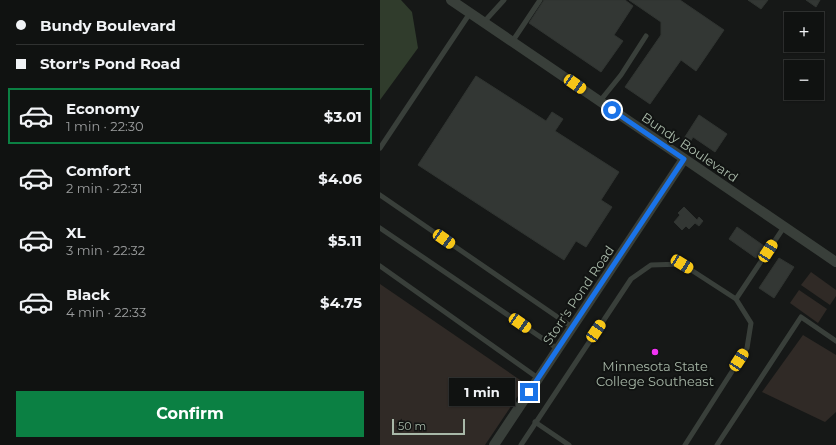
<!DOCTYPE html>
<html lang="en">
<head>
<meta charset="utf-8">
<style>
  body { margin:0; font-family:Montserrat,sans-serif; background:#1e201f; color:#f1f3f6; height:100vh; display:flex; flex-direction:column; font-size:15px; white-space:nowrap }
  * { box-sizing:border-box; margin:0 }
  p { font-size:13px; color:#9c9e9f }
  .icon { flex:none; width:22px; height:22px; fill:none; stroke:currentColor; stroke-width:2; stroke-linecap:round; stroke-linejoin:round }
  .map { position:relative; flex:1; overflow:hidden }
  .side { display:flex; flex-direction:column; background:#101211; width:380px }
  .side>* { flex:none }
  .guide { display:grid; align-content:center; height:88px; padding:0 16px; background:#101211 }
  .tools { position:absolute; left:404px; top:12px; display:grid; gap:8px }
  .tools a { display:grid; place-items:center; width:40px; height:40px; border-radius:0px; background:#101211; box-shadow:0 1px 3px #0004,0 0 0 1px #303231; font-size:20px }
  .scale { position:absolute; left:12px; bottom:10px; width:73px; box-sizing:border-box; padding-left:4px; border:2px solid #a8b8a8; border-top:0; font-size:11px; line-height:14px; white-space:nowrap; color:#a8b8a8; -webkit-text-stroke:3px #111312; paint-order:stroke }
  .end { position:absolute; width:18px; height:18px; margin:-9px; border:5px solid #1a73e8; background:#fff; box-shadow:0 0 0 2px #fff }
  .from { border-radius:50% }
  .bubble { position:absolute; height:28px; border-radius:0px; background:#101211; box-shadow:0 1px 3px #0004,0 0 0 1px #303231; font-size:13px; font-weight:700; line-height:28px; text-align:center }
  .car { position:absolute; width:12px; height:24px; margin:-12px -6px; border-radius:5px; box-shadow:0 0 3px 1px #0007; background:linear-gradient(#f5c518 24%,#345 0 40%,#f5c518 0 76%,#345 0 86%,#f5c518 0) }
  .guide b { display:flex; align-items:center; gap:14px; height:38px; font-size:15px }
  .guide b+b { border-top:1px solid #303231 }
  .guide i { width:10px; height:10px; background:#f1f3f6 }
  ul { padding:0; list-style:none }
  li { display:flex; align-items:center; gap:12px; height:56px; margin:0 8px 6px; padding:0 8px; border:2px solid transparent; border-radius:0px }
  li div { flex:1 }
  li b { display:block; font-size:15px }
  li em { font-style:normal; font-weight:700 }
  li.on { border-color:#0b8043 }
  li>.icon { width:36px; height:36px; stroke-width:1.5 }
  .primary-button { display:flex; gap:8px; margin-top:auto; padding:8px 16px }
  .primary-button a { flex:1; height:46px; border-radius:0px; background:#0b8043; color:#fff; font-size:16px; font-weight:700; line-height:46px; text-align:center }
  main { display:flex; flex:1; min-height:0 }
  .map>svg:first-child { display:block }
</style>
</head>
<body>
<main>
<section class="side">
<div class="guide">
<b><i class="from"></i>Bundy Boulevard</b>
<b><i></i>Storr's Pond Road</b>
</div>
<ul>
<li class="on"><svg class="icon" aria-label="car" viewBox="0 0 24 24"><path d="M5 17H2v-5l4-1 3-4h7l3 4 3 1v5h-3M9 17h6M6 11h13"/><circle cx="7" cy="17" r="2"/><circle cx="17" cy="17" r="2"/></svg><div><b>Economy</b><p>1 min · 22:30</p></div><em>$3.01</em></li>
<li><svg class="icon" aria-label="car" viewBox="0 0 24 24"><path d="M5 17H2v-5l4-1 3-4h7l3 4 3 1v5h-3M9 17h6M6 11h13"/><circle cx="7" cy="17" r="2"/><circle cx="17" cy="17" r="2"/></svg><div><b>Comfort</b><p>2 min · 22:31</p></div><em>$4.06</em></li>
<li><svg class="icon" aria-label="car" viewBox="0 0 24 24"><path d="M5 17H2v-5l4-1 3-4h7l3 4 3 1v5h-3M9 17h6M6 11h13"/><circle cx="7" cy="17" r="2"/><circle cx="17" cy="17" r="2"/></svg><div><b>XL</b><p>3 min · 22:32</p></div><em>$5.11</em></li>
<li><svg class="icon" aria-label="car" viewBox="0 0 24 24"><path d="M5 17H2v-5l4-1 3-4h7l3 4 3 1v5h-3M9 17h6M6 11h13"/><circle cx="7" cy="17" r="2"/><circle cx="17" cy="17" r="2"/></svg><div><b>Black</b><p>4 min · 22:33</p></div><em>$4.75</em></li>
</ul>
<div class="primary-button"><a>Confirm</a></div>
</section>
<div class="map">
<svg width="456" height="445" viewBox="0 0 456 445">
  <rect width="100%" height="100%" fill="#161817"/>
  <g fill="#302a26">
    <polygon points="431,272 456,290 456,296 450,305 421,285"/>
    <polygon points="0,284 146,384 105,445 0,445"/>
    <polygon points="419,290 447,309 438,323 410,303"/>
    <polygon points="423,335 456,355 456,412 445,422 382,392"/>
  </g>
  <polygon fill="#303c2c" points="0,0 21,0 32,12 38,48 0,100"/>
  <g fill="#333734" stroke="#303431">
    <polygon points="164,0 245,0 253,6 234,35 243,41 221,72 149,23"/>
    <polygon points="249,0 300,0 344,30 316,71 301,60 270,104 245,87 281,35 281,22"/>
    <polygon points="368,0 388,0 381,9"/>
    <polygon points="426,0 440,0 436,7"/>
    <polygon points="96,76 166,121 172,112 183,119 175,131 239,172 221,200 232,207 206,247 196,241 184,260 38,165"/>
    <polygon points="319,115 347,134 335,152 313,137 309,144 303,140"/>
    <polygon points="304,207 317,220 319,217 323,221 319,226 315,223 309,229 306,226 302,230 294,222 300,215 298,213"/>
    <polygon points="357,227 384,246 376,258 349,239"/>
    <polygon points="399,258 414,267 394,298 379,288"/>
  </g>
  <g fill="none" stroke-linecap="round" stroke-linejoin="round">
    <g stroke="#393f3a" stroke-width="5">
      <polyline points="104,22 124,0"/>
      <polyline points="132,42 160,0"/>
      <polyline points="220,101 241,75 266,36"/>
      <polyline points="0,148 90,13"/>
      <polyline points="0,195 192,327"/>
      <polyline points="0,228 178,349"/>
      <polyline points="0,266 158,378"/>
      <polyline points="155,422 189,445"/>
      <polyline points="141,445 251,279 271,265 302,264 356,299"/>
      <polyline points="305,445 367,348 371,323 356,299 404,227"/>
      <polyline points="337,445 421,317 456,341"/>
    </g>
    <g stroke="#393f3a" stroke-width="10">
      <polyline points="71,0 456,262"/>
      <polyline points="114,445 304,159"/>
    </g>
  </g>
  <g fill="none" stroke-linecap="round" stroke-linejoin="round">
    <polyline stroke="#1a73e8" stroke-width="5" points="149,392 304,159 232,110"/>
  </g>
  <circle fill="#f133f3" stroke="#111312" stroke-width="1.5" cx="275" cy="352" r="4"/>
  <g text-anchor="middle" stroke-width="4" stroke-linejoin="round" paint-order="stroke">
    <g font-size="13" fill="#a8b8a8" stroke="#111312">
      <text transform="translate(310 147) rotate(34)" y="5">Bundy Boulevard</text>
      <text transform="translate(198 295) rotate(-56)" y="5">Storr's Pond Road</text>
    </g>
    <g font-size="13" fill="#a8b8a8" stroke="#111312">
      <text x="275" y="371">Minnesota State<tspan x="275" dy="15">College Southeast</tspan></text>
    </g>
  </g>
</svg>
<div class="tools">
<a>+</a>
<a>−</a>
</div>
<div class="scale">50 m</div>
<i class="end from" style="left:232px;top:110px"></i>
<i class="end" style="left:149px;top:392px"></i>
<div class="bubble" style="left:69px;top:378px;width:66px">1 min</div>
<i class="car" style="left:195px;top:84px;rotate:124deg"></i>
<i class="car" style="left:64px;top:239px;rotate:125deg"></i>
<i class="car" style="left:388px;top:251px;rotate:33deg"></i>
<i class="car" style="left:302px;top:264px;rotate:122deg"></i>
<i class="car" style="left:140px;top:323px;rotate:124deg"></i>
<i class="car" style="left:216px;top:331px;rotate:34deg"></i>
<i class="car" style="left:359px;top:360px;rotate:33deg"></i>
</div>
</main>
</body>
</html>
